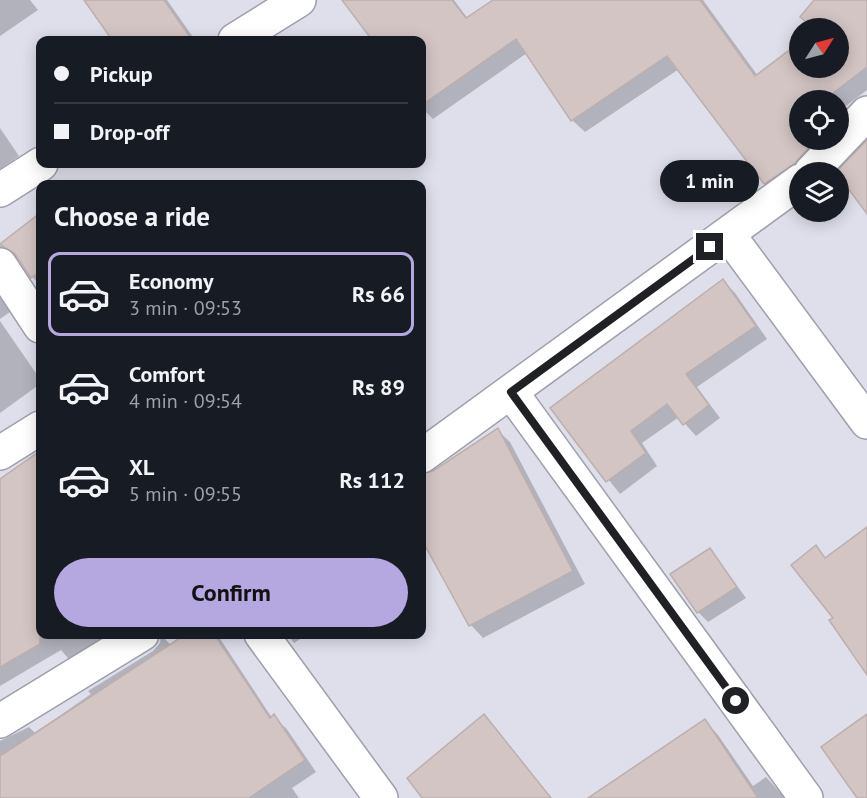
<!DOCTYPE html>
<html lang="en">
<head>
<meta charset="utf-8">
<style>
  body { margin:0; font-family:"PT Sans",sans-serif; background:#20242c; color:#f1f3f6; height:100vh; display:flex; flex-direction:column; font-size:22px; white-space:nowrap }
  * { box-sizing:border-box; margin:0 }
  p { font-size:20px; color:#9ea1a6 }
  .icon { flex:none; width:33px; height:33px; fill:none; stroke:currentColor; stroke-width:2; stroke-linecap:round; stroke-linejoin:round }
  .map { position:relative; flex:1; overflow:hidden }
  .sheet { position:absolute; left:36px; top:180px; width:390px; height:459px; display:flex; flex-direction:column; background:#171b24; border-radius:12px; box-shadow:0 3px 15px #0003 }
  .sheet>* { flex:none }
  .guide { position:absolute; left:36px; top:36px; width:390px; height:132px; border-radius:12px; box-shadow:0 3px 15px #0003; display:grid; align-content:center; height:132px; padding:0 18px; background:#171b24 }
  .needle { width:39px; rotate:54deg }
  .buttons { position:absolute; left:789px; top:18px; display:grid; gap:12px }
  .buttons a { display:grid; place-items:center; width:60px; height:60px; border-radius:50%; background:#171b24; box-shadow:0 3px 15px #0003; font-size:30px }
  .end { position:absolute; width:27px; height:27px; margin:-14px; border:8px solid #202125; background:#fff; box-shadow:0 0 0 3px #fff }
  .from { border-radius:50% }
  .bubble { position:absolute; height:42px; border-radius:21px; background:#171b24; box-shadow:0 3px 15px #0003; font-size:20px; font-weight:700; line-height:42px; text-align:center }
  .guide b { display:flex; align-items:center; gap:21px; height:57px; font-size:22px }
  .guide b+b { border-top:2px solid #363941 }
  .guide i { width:15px; height:15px; background:#f1f3f6 }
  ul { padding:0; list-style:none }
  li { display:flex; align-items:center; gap:18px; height:84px; margin:0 12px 9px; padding:0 6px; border:3px solid transparent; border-radius:12px }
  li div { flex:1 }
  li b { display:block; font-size:22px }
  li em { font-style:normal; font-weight:700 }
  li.current { border-color:#b5a7e0 }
  li>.icon { width:54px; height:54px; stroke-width:1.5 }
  h2 { padding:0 18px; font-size:27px; line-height:72px }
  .button { display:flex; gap:12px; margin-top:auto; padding:12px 18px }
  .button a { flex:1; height:69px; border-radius:36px; background:#b5a7e0; color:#111; font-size:24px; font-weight:700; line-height:69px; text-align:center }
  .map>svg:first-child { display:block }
</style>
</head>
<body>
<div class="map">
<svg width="867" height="798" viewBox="0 0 867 798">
  <rect width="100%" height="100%" fill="#dedfeb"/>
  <g fill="#0003">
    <polygon points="0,0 30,0 38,10 0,36"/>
    <polygon points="85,0 167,0 195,40 114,40"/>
    <polygon points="365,0 454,0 468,19 496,0 703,0 758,76 800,68 838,68 838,28 814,28 802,16 816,0 858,0 867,8 867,90 838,112 838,100 800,100 800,140 838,140 778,196 765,183 679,69 585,132 572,120 527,53 433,119 422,108 422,40 373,40 351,10"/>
    <polygon points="0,128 19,156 0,169"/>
    <polygon points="40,214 40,286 18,258 7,257 0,249 0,246"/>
    <polygon points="723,281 735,293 767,339 697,387 720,418 696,436 679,417 642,443 657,466 620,494 552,408"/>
    <polygon points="0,296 10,312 0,319"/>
    <polygon points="0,321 40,379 40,384 0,413"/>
    <polygon points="497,430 510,442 585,584 483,638 471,625 422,537 422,476 434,472"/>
    <polygon points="40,451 40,634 136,634 78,670 61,650 0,686 0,480"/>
    <polygon points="710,549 746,598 708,622 698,612"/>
    <polygon points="189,634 217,634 272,718 286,728 316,772 292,788 299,798 0,798 0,741 29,727 35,733 91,694 88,691 153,651 160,643 161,635 172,646"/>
    <polygon points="287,634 308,634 294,643"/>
    <polygon points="484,716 494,726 551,798 424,798"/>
    <polygon points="705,721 718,735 753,786 766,777 785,798 591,798"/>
  </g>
  <g fill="#d3c5c4" stroke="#bcafad" stroke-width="1.5">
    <polygon points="84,0 164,0 192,40 112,40"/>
    <polygon points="342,0 452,0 466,18 493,0 700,0 755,76 800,42 800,68 838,68 838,28 814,28 800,17 814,0 867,0 867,67 824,100 800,100 800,140 816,140 795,163 764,184 667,56 571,121 516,39 422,105 422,40 372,40"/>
    <polygon points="867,140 867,214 836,172"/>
    <polygon points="40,213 40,271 31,278 15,254 0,244"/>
    <polygon points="723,279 756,326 686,374 709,405 683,425 667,404 631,431 646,453 606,482 550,408"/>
    <polygon points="498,428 573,571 469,626 422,540 422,474 433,471"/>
    <polygon points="40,451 40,644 0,667 0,479"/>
    <polygon points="867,527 867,675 829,620 833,618 791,565 816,545 825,558"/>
    <polygon points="710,548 737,587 697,613 670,574"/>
    <polygon points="186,634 214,634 270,718 274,714 305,760 249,798 0,798 0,756"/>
    <polygon points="484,714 551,798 422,798 407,778"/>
    <polygon points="867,714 867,798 857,798 821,747"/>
    <polygon points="705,719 758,798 588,798"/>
  </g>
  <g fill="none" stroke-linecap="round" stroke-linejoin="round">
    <defs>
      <g id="minor">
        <polyline points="235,40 299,0"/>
        <polyline points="811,172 867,113"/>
        <polyline points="0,190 41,164"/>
        <polyline points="728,234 867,422"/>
        <polyline points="0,265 40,326"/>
        <polyline points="511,392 806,798"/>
        <polyline points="0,453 40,428"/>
        <polyline points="422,456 800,181"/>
        <polyline points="261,634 381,798"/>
        <polyline points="0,721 142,634"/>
      </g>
    </defs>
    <use href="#minor" stroke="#9d9faa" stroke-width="36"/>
    <use href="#minor" stroke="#fff" stroke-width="33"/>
  </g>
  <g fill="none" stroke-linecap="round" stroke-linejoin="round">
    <polyline stroke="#202125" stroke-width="8" points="710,247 511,392 736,701"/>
  </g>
</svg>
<div class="buttons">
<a><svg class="needle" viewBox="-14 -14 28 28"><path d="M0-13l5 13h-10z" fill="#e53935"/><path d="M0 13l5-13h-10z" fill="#9ea1a6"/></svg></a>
<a><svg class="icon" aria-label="locate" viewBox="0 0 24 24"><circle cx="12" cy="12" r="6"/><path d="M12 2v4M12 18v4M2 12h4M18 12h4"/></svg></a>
<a><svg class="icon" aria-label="layers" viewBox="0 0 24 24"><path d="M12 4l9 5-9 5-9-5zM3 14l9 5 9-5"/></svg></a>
</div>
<i class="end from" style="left:736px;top:701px"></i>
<i class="end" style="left:710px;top:247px"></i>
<div class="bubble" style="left:660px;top:160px;width:99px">1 min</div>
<div class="guide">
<b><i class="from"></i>Pickup</b>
<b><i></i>Drop-off</b>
</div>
<section class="sheet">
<h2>Choose a ride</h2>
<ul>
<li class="current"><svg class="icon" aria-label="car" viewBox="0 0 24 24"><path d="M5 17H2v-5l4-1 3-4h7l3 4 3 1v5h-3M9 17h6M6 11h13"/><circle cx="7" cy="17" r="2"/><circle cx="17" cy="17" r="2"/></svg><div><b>Economy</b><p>3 min · 09:53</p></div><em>Rs 66</em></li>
<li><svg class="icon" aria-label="car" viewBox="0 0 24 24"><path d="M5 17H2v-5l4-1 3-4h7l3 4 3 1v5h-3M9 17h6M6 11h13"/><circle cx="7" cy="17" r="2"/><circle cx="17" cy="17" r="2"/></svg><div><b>Comfort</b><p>4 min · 09:54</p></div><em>Rs 89</em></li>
<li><svg class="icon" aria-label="car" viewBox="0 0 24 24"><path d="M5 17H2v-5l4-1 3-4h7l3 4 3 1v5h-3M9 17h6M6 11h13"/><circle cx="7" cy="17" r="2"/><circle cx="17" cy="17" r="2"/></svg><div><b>XL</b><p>5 min · 09:55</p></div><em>Rs 112</em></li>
</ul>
<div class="button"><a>Confirm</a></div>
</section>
</div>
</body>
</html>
